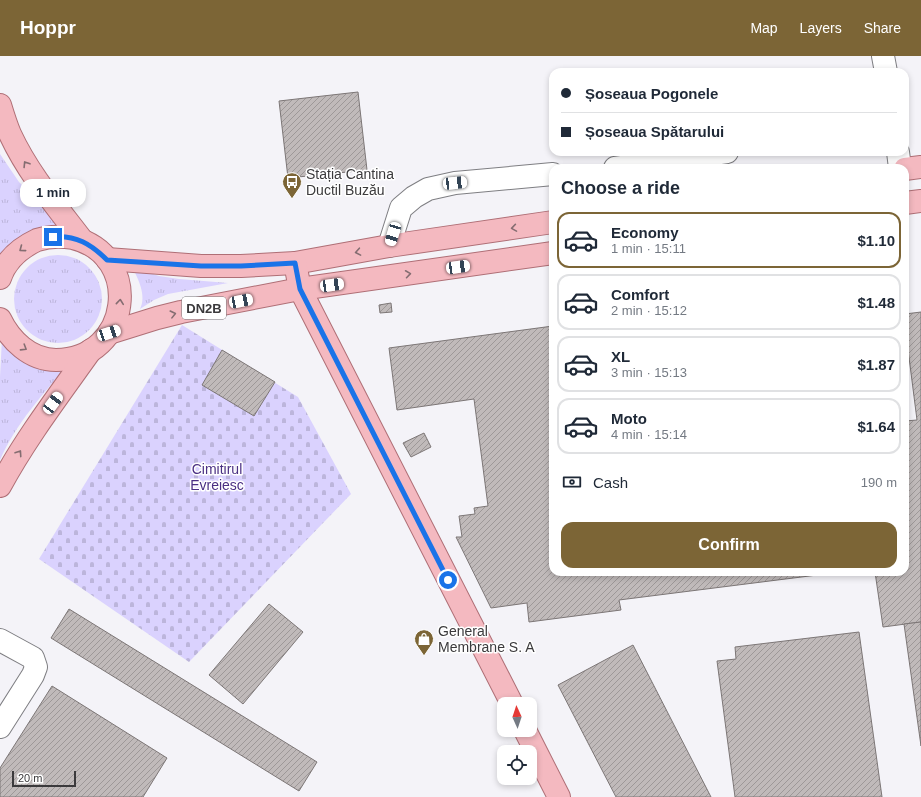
<!DOCTYPE html>
<html lang="en">
<head>
<meta charset="utf-8">
<style>
  body { margin:0; font-family:Arial,sans-serif; background:#f2f2f3; color:#1f2937; height:100vh; display:flex; flex-direction:column; font-size:15px; white-space:nowrap }
  * { box-sizing:border-box; margin:0 }
  p { font-size:13px; color:#747a83 }
  .icon { flex:none; width:22px; height:22px; fill:none; stroke:currentColor; stroke-width:2; stroke-linecap:round; stroke-linejoin:round }
  .map { position:relative; flex:1; overflow:hidden }
  .sheet { position:absolute; left:549px; top:108px; width:360px; height:412px; display:flex; flex-direction:column; background:#fff; border-radius:12px; box-shadow:0 2px 6px #0003 }
  .sheet>* { flex:none }
  .hud { position:absolute; left:549px; top:12px; width:360px; height:88px; border-radius:12px; box-shadow:0 2px 6px #0003; display:grid; align-content:center; height:88px; padding:0 12px; background:#fff }
  .needle { width:26px; rotate:357deg }
  .tools { position:absolute; left:497px; top:641px; display:grid; gap:8px }
  .tools a { display:grid; place-items:center; width:40px; height:40px; border-radius:8px; background:#fff; box-shadow:0 2px 6px #0003; font-size:20px }
  .scale { position:absolute; left:12px; bottom:10px; width:64px; box-sizing:border-box; padding-left:4px; border:2px solid #3b3a3c; border-top:0; font-size:11px; line-height:14px; white-space:nowrap; color:#3b3a3c; -webkit-text-stroke:3px #fff; paint-order:stroke }
  .end { position:absolute; width:18px; height:18px; margin:-9px; border:5px solid #1a73e8; background:#fff; box-shadow:0 0 0 2px #fff }
  .from { border-radius:50% }
  .bubble { position:absolute; height:28px; border-radius:12px; background:#fff; box-shadow:0 2px 6px #0003; font-size:13px; font-weight:700; line-height:28px; text-align:center }
  .car { position:absolute; width:12px; height:24px; margin:-12px -6px; border-radius:5px; box-shadow:0 0 3px 1px #0007; background:linear-gradient(#fff 24%,#345 0 40%,#fff 0 76%,#345 0 86%,#fff 0) }
  .hud b { display:flex; align-items:center; gap:14px; height:38px; font-size:15px }
  .hud b+b { border-top:1px solid #e0e1e3 }
  .hud i { width:10px; height:10px; background:#1f2937 }
  ul { padding:0; list-style:none }
  li { display:flex; align-items:center; gap:12px; height:56px; margin:0 8px 6px; padding:0 4px; border:2px solid #e0e1e3; border-radius:12px }
  li div { flex:1 }
  li b { display:block; font-size:15px }
  li em { font-style:normal; font-weight:700 }
  li.active { border-color:#7c6536 }
  li>.icon { width:36px; height:36px; stroke-width:1.5 }
  h2 { padding:0 12px; font-size:18px; line-height:48px }
  .pay { display:flex; align-items:center; gap:10px; height:44px; padding:0 12px; font-size:15px }
  .pay p { margin-inline-start:auto }
  .button { display:flex; gap:8px; margin-top:auto; padding:8px 12px }
  .button a { flex:1; height:46px; border-radius:12px; background:#7c6536; color:#fff; font-size:16px; font-weight:700; line-height:46px; text-align:center }
  header { display:flex; align-items:center; gap:24px; box-sizing:border-box; height:56px; padding:0 20px; background:#7c6536; color:#fff }
  header strong { font-size:19px }
  nav { display:flex; gap:22px; margin-inline-start:auto; font-size:14px }
  .map>svg:first-child { display:block }
</style>
</head>
<body>
<header>
<strong>Hoppr</strong>
<nav><a>Map</a><a>Layers</a><a>Share</a></nav>
</header>
<div class="map">
<svg width="921" height="741" viewBox="0 0 921 741">
  <defs>
    <pattern id="grass-tufts" width="24" height="20" patternUnits="userSpaceOnUse"><rect width="24" height="20" fill="#dad2fe"/><path d="M3 7l-1-3M5 7V3M7 7l1-3M15 17l-1-3M17 17v-4M19 17l1-3" fill="none" stroke="#bcb5db"/></pattern>
    <pattern id="cemetery-stones" width="16" height="16" patternUnits="userSpaceOnUse"><rect width="16" height="16" fill="#dad2fe"/><path d="M2 7V4a2 2 0 0 1 4 0v3zM10 15v-3a2 2 0 0 1 4 0v3z" fill="#bcb5db"/></pattern>
    <pattern id="building-hatch" width="6" height="6" patternUnits="userSpaceOnUse"><rect width="6" height="6" fill="#c0baba"/><path d="M-1 1l2-2M0 6l6-6M5 7l2-2" fill="none" stroke="#9d9898"/></pattern>
  </defs>
  <rect width="100%" height="100%" fill="#f4f3f8"/>
  <g fill="url(#grass-tufts)">
    <polygon points="0,98 19,126 68,173 0,205"/>
    <circle cx="58" cy="243" r="44"/>
    <path d="M132 211 159 220 179 223 228 227 168 238 154 244 140 253C147 240 138 222 132 211Z"/>
    <path d="M2 282 70 307C44 337 16 367 0 404V321Z"/>
  </g>
  <polygon fill="url(#cemetery-stones)" points="182,269 298,341 351,438 189,606 39,503"/>
  <g fill="url(#building-hatch)" stroke="#7c7676">
    <polygon points="358,36 367,114 288,122 279,45"/>
    <polygon points="391,247 392,256 380,257 379,249"/>
    <polygon points="921,256 921,566 883,571 875,516 905,516 905,365 917,364 905,270 905,258"/>
    <polygon points="553,270 553,516 841,516 619,544 621,554 529,566 527,547 491,552 456,481 462,481 459,460 475,458 474,452 488,450 474,343 397,354 389,292"/>
    <polygon points="222,294 275,326 254,360 202,329"/>
    <polygon points="424,377 431,391 411,401 403,387"/>
    <polygon points="269,548 303,576 243,648 209,619"/>
    <polygon points="69,553 317,706 299,735 51,582"/>
    <polygon points="921,566 921,690 904,568"/>
    <polygon points="859,576 882,741 735,741 717,605 736,603 735,591"/>
    <polygon points="633,589 711,741 616,741 558,629"/>
    <polygon points="52,630 167,702 143,741 0,741 0,712"/>
  </g>
  <g fill="none" stroke-linecap="round" stroke-linejoin="round">
    <defs>
      <g id="minor">
        <polyline points="883,0 886,16"/>
        <polyline points="898,96 900,112"/>
        <polyline points="615,112 727,96"/>
        <polyline points="389,190 401,152 414,141 428,133 455,127 553,118"/>
        <polyline points="0,584 33,602 36,611 33,619 0,671"/>
      </g>
      <g id="major">
        <path d="M0 49C3 59 6 69 10 78 28 117 56 150 82 184"/>
        <polyline points="905,113 921,111"/>
        <polyline points="905,147 921,145"/>
        <polyline points="107,203 201,210 241,210 295,207 389,190 553,166"/>
        <polyline points="295,207 300,233 512,648"/>
        <path d="M0 222C6 204 20 192 37 184 49 180 61 180 73 182 144 199 131 304 56 304 30 304 10 284 0 263"/>
        <polyline points="109,277 157,262 181,256 300,233 553,197"/>
        <path d="M0 430C26 382 59 339 91 294"/>
        <polyline points="525,674 559,741"/>
      </g>
    </defs>
    <use href="#minor" stroke="#7e7e82" stroke-width="24"/>
    <use href="#major" stroke="#af6f76" stroke-width="24"/>
    <use href="#minor" stroke="#fff" stroke-width="22"/>
    <use href="#major" stroke="#f4b9c0" stroke-width="22"/>
  </g>
  <defs><path id="oneway-chevron" d="M-2-3.5L2.5 0L-2 3.5" fill="none" stroke-width="1.6" stroke-linecap="round" stroke-linejoin="round"/></defs>
  <g stroke="#856d71">
    <use href="#oneway-chevron" transform="translate(26 108) rotate(-122)"/>
    <use href="#oneway-chevron" transform="translate(514 172) rotate(171)"/>
    <use href="#oneway-chevron" transform="translate(22 193) rotate(143)"/>
    <use href="#oneway-chevron" transform="translate(358 196) rotate(170)"/>
    <use href="#oneway-chevron" transform="translate(408 218) rotate(-8)"/>
    <use href="#oneway-chevron" transform="translate(120 246) rotate(-84)"/>
    <use href="#oneway-chevron" transform="translate(173 258) rotate(-14)"/>
    <use href="#oneway-chevron" transform="translate(24 292) rotate(32)"/>
    <use href="#oneway-chevron" transform="translate(19 397) rotate(-56)"/>
  </g>
  <g fill="none" stroke-linecap="round" stroke-linejoin="round">
    <path stroke="#1a73e8" stroke-width="5" d="M53 181C76 179 91 188 107 204L201 210H241L295 207 300 233 448 524"/>
  </g>
  <defs>
    <symbol id="bus-pin" viewBox="-11 -11 22 30"><path d="M0 17L-7.5 6A9.5 9.5 0 1 1 7.5 6Z" fill="#7c6536" stroke="#fff"/><path d="M-5-6H5V4H4V6H2V4H-2V6H-4V4H-5ZM-3.5-4V0h7V-4ZM-3.5 1.2v1.5H-2V1.2ZM2 1.2v1.5H3.5V1.2Z" fill="#fff"/></symbol>
    <symbol id="shop-pin" viewBox="-11 -11 22 30"><path d="M0 17L-7.5 6A9.5 9.5 0 1 1 7.5 6Z" fill="#7c6536" stroke="#fff"/><path d="M-5-2.5h2.3a2.7 3.5 0 0 1 5.4 0H5L5.5 6h-11ZM-1.5-2.5h3a1.5 2.3 0 0 0-3 0Z" fill="#fff"/></symbol>
  </defs>
  <g fill-rule="evenodd">
    <use href="#bus-pin" x="281" y="115" width="22" height="30"/>
    <use href="#shop-pin" x="413" y="572" width="22" height="30"/>
  </g>
  <g text-anchor="middle" stroke-width="3" stroke-linejoin="round" paint-order="stroke">
    <rect fill="#fff" stroke="#767576" stroke-width="1" x="182" y="241" width="44" height="22" rx="3"/>
    <g font-size="13" font-weight="bold" fill="#3b3a3c">
      <text x="204" y="257">DN2B</text>
    </g>
    <g font-size="14" fill="#3b3a3c" stroke="#fff" text-anchor="start">
      <text x="306" y="123">Stația Cantina<tspan x="306" dy="16">Ductil Buzău</tspan></text>
      <text x="438" y="580">General<tspan x="438" dy="16">Membrane S. A</tspan></text>
    </g>
    <g font-size="14" fill="#4a2f83" stroke="#fff">
      <text x="217" y="418">Cimitirul<tspan x="217" dy="16">Evreiesc</tspan></text>
    </g>
  </g>
</svg>
<div class="tools">
<a><svg class="needle" viewBox="-14 -14 28 28"><path d="M0-13l5 13h-10z" fill="#e53935"/><path d="M0 13l5-13h-10z" fill="#747a83"/></svg></a>
<a><svg class="icon" aria-label="locate" viewBox="0 0 24 24"><circle cx="12" cy="12" r="6"/><path d="M12 2v4M12 18v4M2 12h4M18 12h4"/></svg></a>
</div>
<div class="scale">20 m</div>
<i class="end from" style="left:448px;top:524px"></i>
<i class="end" style="left:53px;top:181px"></i>
<div class="bubble" style="left:20px;top:123px;width:66px">1 min</div>
<i class="car" style="left:455px;top:127px;rotate:84deg"></i>
<i class="car" style="left:393px;top:178px;rotate:197deg"></i>
<i class="car" style="left:458px;top:211px;rotate:82deg"></i>
<i class="car" style="left:332px;top:229px;rotate:82deg"></i>
<i class="car" style="left:241px;top:245px;rotate:79deg"></i>
<i class="car" style="left:109px;top:277px;rotate:72deg"></i>
<i class="car" style="left:53px;top:347px;rotate:37deg"></i>
<div class="hud">
<b><i class="from"></i>Șoseaua Pogonele</b>
<b><i></i>Șoseaua Spătarului</b>
</div>
<section class="sheet">
<h2>Choose a ride</h2>
<ul>
<li class="active"><svg class="icon" aria-label="car" viewBox="0 0 24 24"><path d="M5 17H2v-5l4-1 3-4h7l3 4 3 1v5h-3M9 17h6M6 11h13"/><circle cx="7" cy="17" r="2"/><circle cx="17" cy="17" r="2"/></svg><div><b>Economy</b><p>1 min · 15:11</p></div><em>$1.10</em></li>
<li><svg class="icon" aria-label="car" viewBox="0 0 24 24"><path d="M5 17H2v-5l4-1 3-4h7l3 4 3 1v5h-3M9 17h6M6 11h13"/><circle cx="7" cy="17" r="2"/><circle cx="17" cy="17" r="2"/></svg><div><b>Comfort</b><p>2 min · 15:12</p></div><em>$1.48</em></li>
<li><svg class="icon" aria-label="car" viewBox="0 0 24 24"><path d="M5 17H2v-5l4-1 3-4h7l3 4 3 1v5h-3M9 17h6M6 11h13"/><circle cx="7" cy="17" r="2"/><circle cx="17" cy="17" r="2"/></svg><div><b>XL</b><p>3 min · 15:13</p></div><em>$1.87</em></li>
<li><svg class="icon" aria-label="car" viewBox="0 0 24 24"><path d="M5 17H2v-5l4-1 3-4h7l3 4 3 1v5h-3M9 17h6M6 11h13"/><circle cx="7" cy="17" r="2"/><circle cx="17" cy="17" r="2"/></svg><div><b>Moto</b><p>4 min · 15:14</p></div><em>$1.64</em></li>
</ul>
<div class="pay"><svg class="icon" aria-label="cash" viewBox="0 0 24 24"><path d="M3 7h18v10H3z"/><circle cx="12" cy="12" r="2"/></svg>Cash<p>190 m</p></div>
<div class="button"><a>Confirm</a></div>
</section>
</div>
</body>
</html>
